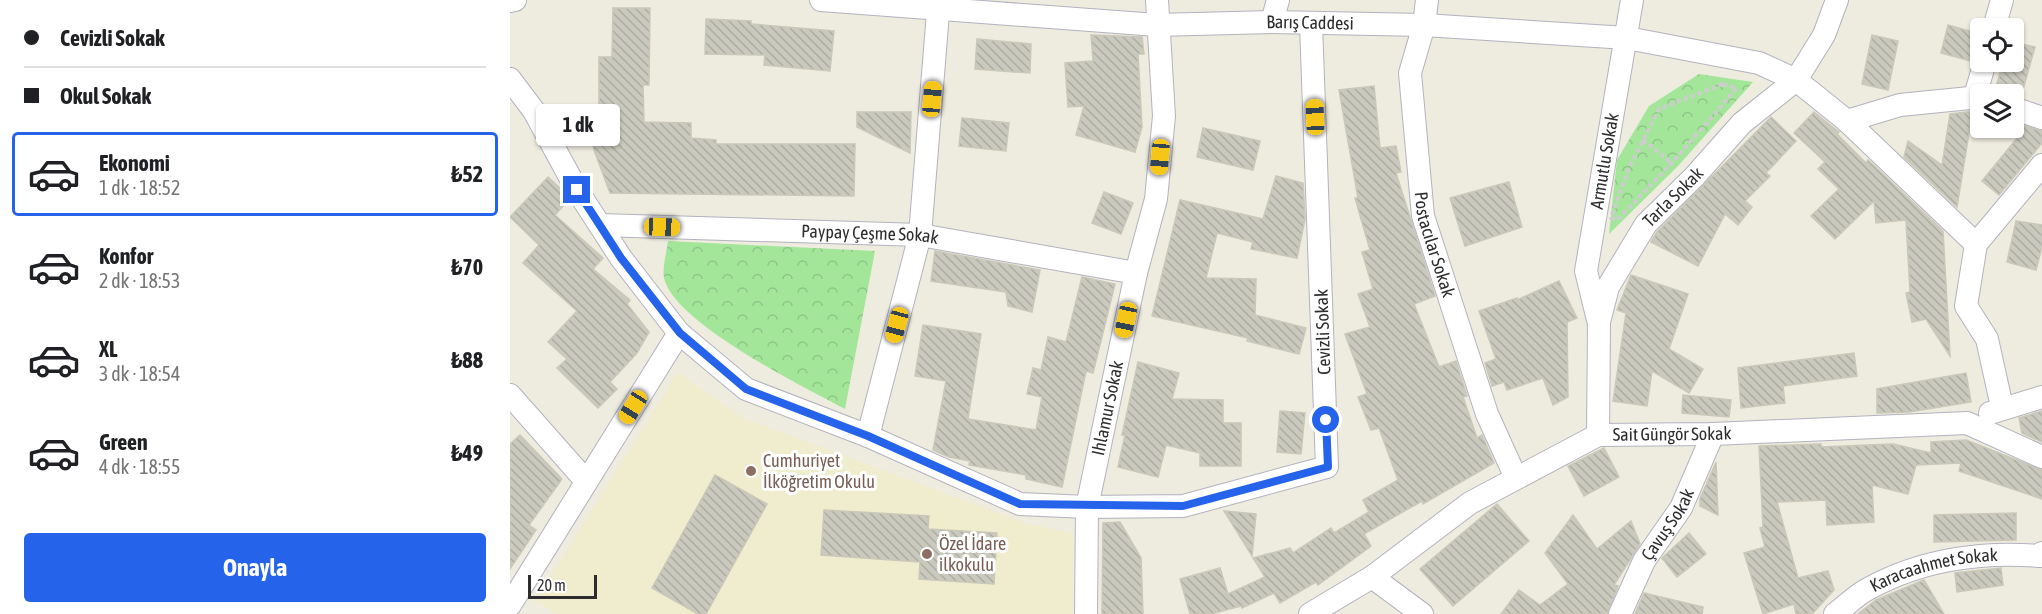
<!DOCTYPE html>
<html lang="tr">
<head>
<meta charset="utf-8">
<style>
  body { margin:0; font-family:"Asap Condensed",sans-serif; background:#f2f2f2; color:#202124; height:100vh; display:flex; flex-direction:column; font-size:22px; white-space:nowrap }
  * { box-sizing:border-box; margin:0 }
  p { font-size:20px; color:#757577 }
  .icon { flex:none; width:33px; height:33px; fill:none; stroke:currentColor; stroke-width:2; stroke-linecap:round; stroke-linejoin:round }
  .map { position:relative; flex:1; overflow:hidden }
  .panel { display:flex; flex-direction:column; background:#fff; width:510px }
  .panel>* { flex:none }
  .banner { display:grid; align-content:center; height:132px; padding:0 24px; background:#fff }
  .tools { position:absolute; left:1460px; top:18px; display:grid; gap:12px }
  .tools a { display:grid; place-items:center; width:54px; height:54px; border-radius:6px; background:#fff; box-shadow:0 2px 4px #0004; font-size:30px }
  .scale { position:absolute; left:18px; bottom:15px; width:69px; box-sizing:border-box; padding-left:6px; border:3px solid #2d2d2d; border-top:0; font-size:16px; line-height:21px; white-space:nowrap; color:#2d2d2d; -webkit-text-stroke:4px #fff; paint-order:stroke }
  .end { position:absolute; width:27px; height:27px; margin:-14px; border:8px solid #2563eb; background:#fff; box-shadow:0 0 0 3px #fff }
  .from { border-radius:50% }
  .bubble { position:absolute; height:42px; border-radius:6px; background:#fff; box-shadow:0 2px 4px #0004; font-size:20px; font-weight:700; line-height:42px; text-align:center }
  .car { position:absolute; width:18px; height:36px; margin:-18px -9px; border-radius:8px; box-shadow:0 0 4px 2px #0007; background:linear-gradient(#f5c518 24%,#345 0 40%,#f5c518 0 76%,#345 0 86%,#f5c518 0) }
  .banner b { display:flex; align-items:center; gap:21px; height:57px; font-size:22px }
  .banner b+b { border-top:2px solid #e0e0e0 }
  .banner i { width:15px; height:15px; background:#202124 }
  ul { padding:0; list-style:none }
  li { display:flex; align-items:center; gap:18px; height:84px; margin:0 12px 9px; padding:0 12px; border:3px solid transparent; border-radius:6px }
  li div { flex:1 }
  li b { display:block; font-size:22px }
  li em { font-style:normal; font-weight:700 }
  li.selected { border-color:#2563eb }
  li>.icon { width:54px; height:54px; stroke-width:1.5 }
  .action { display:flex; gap:12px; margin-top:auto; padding:12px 24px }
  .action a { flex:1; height:69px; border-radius:6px; background:#2563eb; color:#fff; font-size:24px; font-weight:700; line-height:69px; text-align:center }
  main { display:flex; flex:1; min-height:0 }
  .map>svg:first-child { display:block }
</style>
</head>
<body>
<main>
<section class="panel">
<div class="banner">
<b><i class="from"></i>Cevizli Sokak</b>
<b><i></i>Okul Sokak</b>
</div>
<ul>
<li class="selected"><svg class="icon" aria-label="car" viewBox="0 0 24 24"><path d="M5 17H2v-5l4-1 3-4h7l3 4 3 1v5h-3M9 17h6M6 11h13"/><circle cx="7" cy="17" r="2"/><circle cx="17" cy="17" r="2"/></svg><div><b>Ekonomi</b><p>1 dk · 18:52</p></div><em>₺52</em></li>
<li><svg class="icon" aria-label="car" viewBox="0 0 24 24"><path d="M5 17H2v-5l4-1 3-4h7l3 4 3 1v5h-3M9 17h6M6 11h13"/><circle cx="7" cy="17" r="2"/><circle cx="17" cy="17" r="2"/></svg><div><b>Konfor</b><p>2 dk · 18:53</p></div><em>₺70</em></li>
<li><svg class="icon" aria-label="car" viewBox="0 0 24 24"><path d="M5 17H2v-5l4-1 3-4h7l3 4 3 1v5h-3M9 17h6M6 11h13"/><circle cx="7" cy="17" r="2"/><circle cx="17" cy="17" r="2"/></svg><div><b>XL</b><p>3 dk · 18:54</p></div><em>₺88</em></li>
<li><svg class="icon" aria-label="car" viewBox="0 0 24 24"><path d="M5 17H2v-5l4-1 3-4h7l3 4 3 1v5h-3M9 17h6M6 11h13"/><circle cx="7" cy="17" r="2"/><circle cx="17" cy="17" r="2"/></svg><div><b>Green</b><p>4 dk · 18:55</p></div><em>₺49</em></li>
</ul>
<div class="action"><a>Onayla</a></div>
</section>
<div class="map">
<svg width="1532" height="614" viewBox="0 0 1532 614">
  <defs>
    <pattern id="park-crowns" width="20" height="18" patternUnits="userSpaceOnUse" patternTransform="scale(1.5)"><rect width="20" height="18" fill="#a3e69a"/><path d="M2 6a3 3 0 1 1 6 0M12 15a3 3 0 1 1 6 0" fill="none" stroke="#8dc685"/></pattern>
    <pattern id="building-back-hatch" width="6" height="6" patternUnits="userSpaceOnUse" patternTransform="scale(1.5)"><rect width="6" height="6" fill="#cac9bd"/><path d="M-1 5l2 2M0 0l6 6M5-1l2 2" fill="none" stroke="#aeada3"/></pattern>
  </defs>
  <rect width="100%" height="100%" fill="#eeebdf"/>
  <polygon fill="#f0ecce" points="168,372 233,418 518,524 563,533 563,614 48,614 25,601"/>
  <g fill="url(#park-crowns)">
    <polygon points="1189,74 1243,82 1168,166 1099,234 1107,160 1139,106"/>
    <path d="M158 241 365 251 335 409C294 387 164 323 154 278 152 267 157 251 158 241Z"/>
  </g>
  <g fill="url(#building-back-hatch)" stroke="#cac8b8" stroke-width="1.5">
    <polygon points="103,8 140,8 139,85 133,85 134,122 181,123 181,138 206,140 206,144 345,144 344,196 100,193 84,150 75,111 89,111 89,57 102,57"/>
    <polygon points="196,19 241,21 241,24 324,31 320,71 254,65 255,55 195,54"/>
    <polygon points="1438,25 1470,34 1461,61 1431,53"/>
    <polygon points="581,35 632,37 634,54 628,54 632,127 625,152 566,135 574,106 558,107 555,63 583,61"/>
    <polygon points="1362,35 1388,41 1378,90 1352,84"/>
    <polygon points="467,39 521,44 520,73 465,69"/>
    <polygon points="1503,42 1525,47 1511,97 1484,94 1493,62 1503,62"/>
    <polygon points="864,86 870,148 886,146 891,172 886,173 925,296 904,304 929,367 946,361 957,396 953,397 967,438 972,435 984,463 913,504 912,501 854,534 861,546 808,585 806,582 770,603 764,593 732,608 731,606 701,614 680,614 670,579 710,568 718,594 755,577 743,558 780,548 783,553 821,528 824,533 859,512 853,500 888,480 869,428 861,430 848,397 857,394 835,334 860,327 848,294 863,289 852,252 860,250 845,198 848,198 829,90"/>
    <polygon points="1467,111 1470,111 1470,128 1503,128 1503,122 1532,131 1532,143 1489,195 1472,181 1508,137 1460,127 1447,207 1394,157 1398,141 1432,165 1440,114"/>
    <polygon points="347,112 401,112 400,153 347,127"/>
    <polygon points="1304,112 1329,132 1327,134 1356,163 1358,160 1433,231 1440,356 1416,319 1402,322 1396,293 1400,292 1396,220 1366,223 1364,201 1325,239 1301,216 1329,189 1308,169 1315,162 1284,133"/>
    <polygon points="1261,117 1286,141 1256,173 1260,176 1235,201 1242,207 1228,225 1215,214 1188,266 1141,242 1147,232"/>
    <polygon points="452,118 499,123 496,151 449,146"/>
    <polygon points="693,128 750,141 743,170 687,157"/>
    <polygon points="766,176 793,183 795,219 787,258 741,249 743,242 707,233 696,278 746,279 745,315 796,328 789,354 737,341 738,338 642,316 670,200 753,219"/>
    <polygon points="38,177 51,189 58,201 45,215 93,258 83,269 120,300 117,304 139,332 127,353 100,382 107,389 88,408 47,368 57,359 38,342 67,311 13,263 29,245 0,217"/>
    <polygon points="999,182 1012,227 955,246 940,198"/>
    <polygon points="594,192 623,203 611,234 582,223"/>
    <polygon points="1506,221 1532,225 1532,247 1526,270 1497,262"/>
    <polygon points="425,251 530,270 522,312 498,306 496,292 421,281"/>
    <polygon points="1121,275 1178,294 1159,349 1193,369 1179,393 1142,371 1137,406 1103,401 1116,313 1107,310"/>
    <polygon points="572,277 605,284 583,373 576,371 552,487 516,479 516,475 459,465 460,461 439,457 423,450 436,381 405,376 413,325 471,334 458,419 526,430 532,397 517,394 523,368 531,370 538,337 556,342"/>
    <polygon points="1049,281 1067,318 1057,322 1058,397 1043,405 1033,378 997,390 994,382 982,386 975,363 986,359 969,311 1007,298 1007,300"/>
    <polygon points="1344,353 1347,376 1273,386 1275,403 1231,408 1228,368"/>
    <polygon points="628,362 669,373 662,399 713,400 713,423 731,423 731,466 690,466 690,453 656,445 648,477 608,467 615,435 612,435"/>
    <polygon points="1456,373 1461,402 1399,412 1367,413 1367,389"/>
    <polygon points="1173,395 1221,400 1219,417 1172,413"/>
    <polygon points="770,411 795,413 791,454 767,452"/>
    <polygon points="1532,411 1532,442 1512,433 1509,418"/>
    <polygon points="10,435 52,479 19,525 26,530 0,569 0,444"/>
    <polygon points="1456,440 1532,470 1532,499 1449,471 1451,463 1406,465 1398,494 1362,485 1364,522 1317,525 1316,500 1267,502 1288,578 1318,571 1324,590 1302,614 1286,614 1284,604 1253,614 1234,553 1255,547 1250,528 1253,527 1249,446 1311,444 1311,447 1383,444 1421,453 1421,442"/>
    <polygon points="1094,448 1109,477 1074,496 1058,466"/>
    <polygon points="1206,462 1208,515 1190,506 1190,499"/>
    <polygon points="205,475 257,504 196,614 188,614 142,588"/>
    <polygon points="987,504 1019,541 943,606 910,569"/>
    <polygon points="314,510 419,516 418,529 487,533 484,584 409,579 410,562 311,555"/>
    <polygon points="714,511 746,514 742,556"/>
    <polygon points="1506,513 1506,540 1424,542 1424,515"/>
    <polygon points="1063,515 1087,549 1121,521 1130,544 1104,585 1108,586 1097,614 991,614 1009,590 1030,605 1058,584 1035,553"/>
    <polygon points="610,522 631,558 633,614 592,614 593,523"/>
    <polygon points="1179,533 1196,554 1167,577 1152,558"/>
    <polygon points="1491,568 1493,585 1447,592 1445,573"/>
    <polygon points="1414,580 1434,614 1348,614 1366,600"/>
    <polygon points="1134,593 1193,607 1192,614 1125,614"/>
  </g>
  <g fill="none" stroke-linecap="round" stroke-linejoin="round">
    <defs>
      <g id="minor">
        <path id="s1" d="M311 0 647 25 762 22 914 25 1117 38 1249 63 1286 80 1337 121 1466 244"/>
        <path id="s2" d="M917 0 914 25 900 73 913 216 977 414 1006 478"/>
        <polyline points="0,1 5,0"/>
        <polyline points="762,22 768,0"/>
        <polyline points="1484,28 1492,0"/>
        <polyline points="0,79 24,111 67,190 111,258 169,333 236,389 358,436 510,504 577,507 673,506 817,467 801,24"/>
        <polyline points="1465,96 1475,62"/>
        <polyline points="1503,108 1532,118"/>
        <polyline points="1337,121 1390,105 1470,97"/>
        <path id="s3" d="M90 225 410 235 626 273"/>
        <path id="s4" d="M1088 320 1076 271 1122 0"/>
        <polyline points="0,395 76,481"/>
        <polyline points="1492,407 1477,339 1456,306 1466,244 1532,165"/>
        <polyline points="1480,413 1532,397"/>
        <path id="s5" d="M1088 435 1089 322 1098 287 1136 224 1184 177 1232 123 1286 80 1314 35 1327 0"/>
        <polyline points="358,436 410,235 429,0"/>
        <polyline points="862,577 912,614"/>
        <polyline points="0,605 169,333"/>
        <path id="s6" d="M576 614 577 507 626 273 646 199 654 116 647 0"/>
        <path id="s7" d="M800 614 862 577 960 503 1088 435 1203 434 1457 423 1532 457"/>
        <path id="s8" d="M1110 614 1134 561 1171 508 1203 434"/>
        <path id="s9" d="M1325 614C1336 606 1346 595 1358 589 1410 560 1471 551 1530 556L1532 553"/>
      </g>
    </defs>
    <use href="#minor" stroke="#b3b3c0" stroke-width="24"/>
    <g stroke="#cdcdcd" stroke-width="4" stroke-dasharray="4.5 3" stroke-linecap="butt">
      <polygon points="1213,84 1227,88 1162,163 1107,220 1101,218 1119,168 1149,109"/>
      <polyline points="1133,140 1162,163"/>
    </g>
    <use href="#minor" stroke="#fff" stroke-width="22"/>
  </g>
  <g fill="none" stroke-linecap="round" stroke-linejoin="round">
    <polyline stroke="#2563eb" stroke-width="8" points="67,190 111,258 170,333 236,389 358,436 510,504 673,506 818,467 816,420"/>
  </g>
  <g fill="#8d6e63" stroke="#fff" stroke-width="2">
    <circle cx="241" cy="471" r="6"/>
    <circle cx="417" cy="554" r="6"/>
  </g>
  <g text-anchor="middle" stroke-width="6" stroke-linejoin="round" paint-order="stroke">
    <g font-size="18" fill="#2d2d2d" stroke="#fff">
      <text dy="6" stroke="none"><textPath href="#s1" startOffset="490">Barış Caddesi</textPath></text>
      <text dy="6" stroke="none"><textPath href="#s4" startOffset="162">Armutlu Sokak</textPath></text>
      <text dy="6" stroke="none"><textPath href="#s5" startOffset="261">Tarla Sokak</textPath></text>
      <text dy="6" stroke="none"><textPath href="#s3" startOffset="270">Paypay Çeşme Sokak</textPath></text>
      <text dy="6" stroke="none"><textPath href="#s2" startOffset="249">Postacılar Sokak</textPath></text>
      <text transform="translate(813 332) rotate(-92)" y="6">Cevizli Sokak</text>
      <text dy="6" stroke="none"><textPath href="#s6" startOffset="208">Ihlamur Sokak</textPath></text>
      <text dy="6" stroke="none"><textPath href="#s7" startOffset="414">Sait Güngör Sokak</textPath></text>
      <text dy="6" stroke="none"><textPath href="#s8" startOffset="102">Çavuş Sokak</textPath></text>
      <text dy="6" stroke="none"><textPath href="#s9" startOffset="111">Karacaahmet Sokak</textPath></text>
    </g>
    <g font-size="18" fill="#785e54" stroke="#fff" text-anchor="start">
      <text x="253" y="467">Cumhuriyet<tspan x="253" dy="21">İlköğretim Okulu</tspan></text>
      <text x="429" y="550">Özel İdare<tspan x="429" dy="21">ilkokulu</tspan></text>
    </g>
  </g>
</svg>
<div class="tools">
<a><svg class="icon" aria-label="locate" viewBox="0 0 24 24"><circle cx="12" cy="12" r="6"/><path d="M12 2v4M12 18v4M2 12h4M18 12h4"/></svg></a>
<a><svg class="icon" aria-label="layers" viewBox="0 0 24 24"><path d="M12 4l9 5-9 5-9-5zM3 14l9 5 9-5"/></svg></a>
</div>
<div class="scale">20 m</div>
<i class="end from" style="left:816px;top:420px"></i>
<i class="end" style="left:67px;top:190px"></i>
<div class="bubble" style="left:26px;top:104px;width:84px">1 dk</div>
<i class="car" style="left:422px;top:99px;rotate:5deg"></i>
<i class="car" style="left:805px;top:117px;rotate:358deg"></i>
<i class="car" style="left:650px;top:157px;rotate:185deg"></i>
<i class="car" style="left:152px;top:227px;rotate:92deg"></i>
<i class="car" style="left:616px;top:320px;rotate:192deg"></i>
<i class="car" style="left:387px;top:325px;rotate:195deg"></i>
<i class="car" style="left:123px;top:407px;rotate:212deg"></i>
</div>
</main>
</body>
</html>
